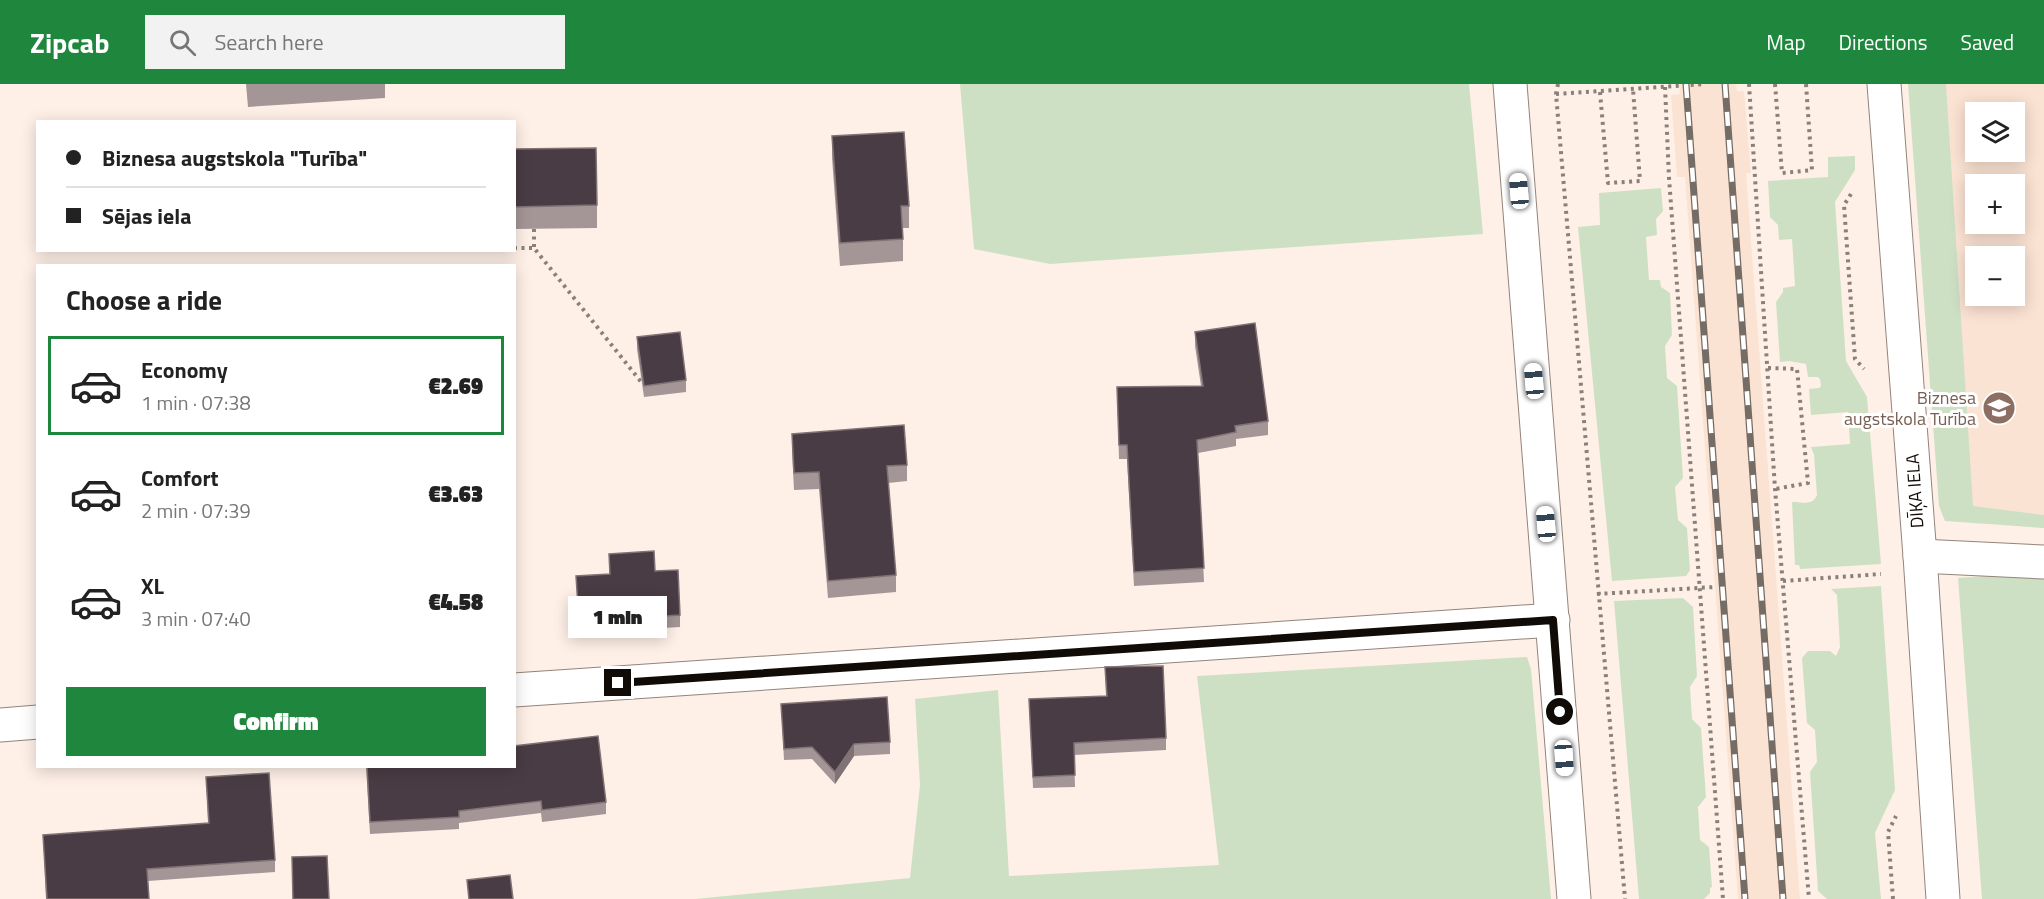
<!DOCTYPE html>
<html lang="en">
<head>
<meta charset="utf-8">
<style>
  body { margin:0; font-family:"Titillium Web",sans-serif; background:#f2f2f2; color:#222; height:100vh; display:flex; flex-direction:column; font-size:22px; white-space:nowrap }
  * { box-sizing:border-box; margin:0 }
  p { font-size:20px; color:#767676 }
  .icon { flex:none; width:33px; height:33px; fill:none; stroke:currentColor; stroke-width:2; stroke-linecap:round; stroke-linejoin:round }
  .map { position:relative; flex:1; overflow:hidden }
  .details { position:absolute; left:36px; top:180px; width:480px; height:504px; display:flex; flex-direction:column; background:#fff; border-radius:0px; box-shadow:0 3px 15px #0003 }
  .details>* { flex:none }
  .banner { position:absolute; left:36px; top:36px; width:480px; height:132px; border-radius:0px; box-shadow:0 3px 15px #0003; display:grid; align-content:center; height:132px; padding:0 30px; background:#fff }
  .fabs { position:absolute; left:1965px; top:18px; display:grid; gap:12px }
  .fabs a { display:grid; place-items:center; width:60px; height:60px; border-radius:0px; background:#fff; box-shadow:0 3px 15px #0003; font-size:30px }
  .end { position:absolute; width:27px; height:27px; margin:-14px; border:8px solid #110b08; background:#fff; box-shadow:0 0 0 3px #fff }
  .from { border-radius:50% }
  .bubble { position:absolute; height:42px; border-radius:0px; background:#fff; box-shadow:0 3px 15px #0003; font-size:20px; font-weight:800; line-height:42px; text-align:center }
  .car { position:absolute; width:18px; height:36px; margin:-18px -9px; border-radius:8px; box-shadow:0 0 4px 2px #0007; background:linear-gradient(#fff 24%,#345 0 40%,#fff 0 76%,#345 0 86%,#fff 0) }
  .banner b { display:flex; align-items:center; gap:21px; height:57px; font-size:22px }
  .banner b+b { border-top:2px solid #e0e0e0 }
  .banner i { width:15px; height:15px; background:#222 }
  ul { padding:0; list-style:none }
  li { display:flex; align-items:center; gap:18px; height:99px; margin:0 12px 9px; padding:0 18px; border:3px solid transparent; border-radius:0px }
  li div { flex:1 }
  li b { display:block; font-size:22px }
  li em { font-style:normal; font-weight:800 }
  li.on { border-color:#1e873d }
  li>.icon { width:54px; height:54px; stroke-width:1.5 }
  h2 { padding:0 30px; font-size:27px; line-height:72px }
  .cta { display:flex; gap:12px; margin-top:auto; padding:12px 30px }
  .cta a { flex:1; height:69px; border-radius:0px; background:#1e873d; color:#fff; font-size:24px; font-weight:800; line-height:69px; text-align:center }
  header { display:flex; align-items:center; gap:36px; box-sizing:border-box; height:84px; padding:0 30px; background:#1e873d; color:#fff }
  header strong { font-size:28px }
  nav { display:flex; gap:33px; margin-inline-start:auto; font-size:21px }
  .search { width:420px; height:54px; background:#f2f2f2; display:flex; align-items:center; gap:15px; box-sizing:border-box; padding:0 21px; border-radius:0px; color:#767676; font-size:22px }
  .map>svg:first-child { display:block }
</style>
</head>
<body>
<header>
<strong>Zipcab</strong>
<div class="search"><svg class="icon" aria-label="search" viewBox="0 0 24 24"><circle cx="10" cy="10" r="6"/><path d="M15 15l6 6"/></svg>Search here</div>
<nav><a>Map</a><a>Directions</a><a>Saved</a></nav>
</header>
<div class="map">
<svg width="2044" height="815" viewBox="0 0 2044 815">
  <rect width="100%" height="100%" fill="#fef0e7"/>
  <g fill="#fbe3d3" fill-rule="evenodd">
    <polygon points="1679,0 1736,0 1737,7 1744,7 1751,89 1746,89 1800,815 1738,815 1685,93 1677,93 1671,11 1680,10"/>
    <path d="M1931 0H2044V444L1962 437ZM1976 28H2014V68H1976ZM1976 100H2014V140H1976ZM1976 172H2014V212H1976Z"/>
  </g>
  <g fill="#cee0c4">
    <polygon points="960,0 1469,0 1483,150 1050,180 974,165"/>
    <polygon points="1908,0 1946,0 1973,422 2044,431 2044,444 1945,437 1939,422"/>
    <path d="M1855 72V86L1835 118 1846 277 1867 313 1881 480 1800 485 1799 481H1795L1792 418C1801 417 1812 423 1817 411L1814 371 1811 363 1850 360 1848 328 1811 331 1809 305 1819 304 1821 302 1820 295 1818 293H1808L1806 280 1789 277 1780 278 1776 218 1783 208V204L1795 202 1792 155 1779 156 1778 141 1770 133 1768 97 1828 93V73Z"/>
    <polygon points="1661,104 1663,127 1656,135 1657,151 1646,153 1649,196 1660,196 1661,203 1670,209 1672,251 1665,262 1667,294 1677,302 1683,394 1675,403 1678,436 1687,444 1690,486 1686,492 1612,497 1578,143 1600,141 1599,109"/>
    <polygon points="2000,491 2044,493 2044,815 1982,815 1958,494"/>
    <polygon points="1881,502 1895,706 1875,749 1881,815 1827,815 1818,807 1810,688 1817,678 1815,646 1807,639 1802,574 1808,567 1830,567 1836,572 1840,563 1837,511 1831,505"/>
    <polygon points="1683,514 1693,523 1697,592 1690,603 1692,635 1701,644 1706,713 1698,723 1700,756 1709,763 1712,803 1710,804 1710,809 1704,815 1639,815 1614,517"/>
    <polygon points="1527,573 1531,585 1551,815 695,815 910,794 920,701 915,615 998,606 1009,792 1219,781 1197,592"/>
  </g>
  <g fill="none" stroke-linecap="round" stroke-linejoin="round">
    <defs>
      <g id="street">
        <polyline points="1510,0 1574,815"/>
        <polyline points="1884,0 1920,472 1943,815"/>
        <polyline points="1920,472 2044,478"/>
        <polyline points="514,606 1553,536"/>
        <polyline points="0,641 38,638"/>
      </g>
    </defs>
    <use href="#street" stroke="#94847a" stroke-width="35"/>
    <g stroke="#8a807a" stroke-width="4" stroke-dasharray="3 4.5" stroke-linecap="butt">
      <polyline points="1558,0 1556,10 1625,815"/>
      <polyline points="1749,0 1775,405 1809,815"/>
      <polyline points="1775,0 1782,89 1812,86 1806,0"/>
      <polyline points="1665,3 1669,94 1723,815"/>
      <polyline points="1600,8 1608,99 1640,97 1633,5"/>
      <polyline points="1556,10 1704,0"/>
      <polyline points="1851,110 1844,121 1855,275 1864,285"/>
      <polyline points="534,145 534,164"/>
      <polyline points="514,164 534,164 642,299"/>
      <polyline points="1768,284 1797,285 1808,399 1775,405"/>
      <polyline points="1783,497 1881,490"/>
      <polyline points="1597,510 1715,503"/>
      <polyline points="1893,815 1888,748 1896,732"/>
    </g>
    <use href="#street" stroke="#fff" stroke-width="33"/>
    <defs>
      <g id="rail">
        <polyline points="1686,0 1745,815"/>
        <polyline points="1725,0 1783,815"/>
      </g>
    </defs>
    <use href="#rail" stroke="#756c66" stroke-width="7"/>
    <use href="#rail" stroke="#fff" stroke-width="4.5" stroke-dasharray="14" stroke-linecap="butt"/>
  </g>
  <g fill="#a49696">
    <polygon points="246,0 385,0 385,14 248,23"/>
    <polygon points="832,52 909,122 909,144 903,144 903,177 840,182 832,74"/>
    <polygon points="514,65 597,121 597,144 514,145"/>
    <polygon points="1195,248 1268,337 1268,351 1236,355 1236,362 1198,369 1204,498 1134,502 1127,375 1119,375 1117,303 1201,302 1195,262"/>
    <polygon points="637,253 686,296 686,308 644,313 637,265"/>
    <polygon points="792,350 907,381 907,397 888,399 896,491 896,508 828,514 819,405 794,406 792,367"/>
    <polygon points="609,470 655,487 680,531 680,543 579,549 576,492 609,490"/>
    <polygon points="1105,583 1166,654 1166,666 1074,671 1075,703 1033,704 1029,615 1106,612"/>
    <polygon points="781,620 890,658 890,670 854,672 835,700 812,675 784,676"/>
    <polygon points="366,682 514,682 606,718 606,730 542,738 541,729 459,739 459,745 370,750"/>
    <polygon points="206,693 275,776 275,788 148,797 149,815 46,815 43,751 208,739"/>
  </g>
  <polygon fill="#807275" points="854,660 854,672 835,700 835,688"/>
  <g fill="#4a3c44" stroke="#807275" stroke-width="1.5">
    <polygon points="904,48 909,122 901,122 903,155 840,159 832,52"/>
    <polygon points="596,64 597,121 514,123 514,65"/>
    <polygon points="1255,239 1268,337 1235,342 1236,348 1197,356 1204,484 1134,488 1127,361 1119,361 1117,303 1203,302 1195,248"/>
    <polygon points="680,248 686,296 644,302 637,253"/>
    <polygon points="904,341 907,381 887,382 896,491 828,497 819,388 794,389 792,350"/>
    <polygon points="654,467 655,487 678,486 680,531 579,537 576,492 610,490 609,470"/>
    <polygon points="1163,582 1166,654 1074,659 1075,691 1033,693 1029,615 1107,612 1105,583"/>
    <polygon points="887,613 890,658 854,660 835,688 812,663 784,665 781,620"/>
    <polygon points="598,652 606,718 542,726 541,717 459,727 459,733 370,738 367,682 514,682 514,662"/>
    <polygon points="269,689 275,776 147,785 149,815 47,815 43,751 209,739 206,693"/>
    <polygon points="327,772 329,815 293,815 292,773"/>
    <polygon points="510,791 513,815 469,815 467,796"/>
  </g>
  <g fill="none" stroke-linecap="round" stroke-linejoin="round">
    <polyline stroke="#110b08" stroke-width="8" points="618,599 1553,536 1560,628"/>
  </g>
  <defs>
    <symbol id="university-disc" viewBox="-11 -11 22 22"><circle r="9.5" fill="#8d6e63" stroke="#fff"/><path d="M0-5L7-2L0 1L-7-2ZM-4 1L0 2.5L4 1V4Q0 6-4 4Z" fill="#fff"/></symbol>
  </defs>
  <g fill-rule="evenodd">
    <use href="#university-disc" x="1980" y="305" width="38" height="38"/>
  </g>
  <g text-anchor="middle" stroke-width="6" stroke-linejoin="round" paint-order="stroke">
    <g font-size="18" fill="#785e54" stroke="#fff" text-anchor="end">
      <text x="1976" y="320">Biznesa<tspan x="1976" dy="21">augstskola Turība</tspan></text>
    </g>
    <g font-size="18" fill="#110b08" stroke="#fff">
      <text transform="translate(1915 407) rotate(-94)" y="6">DĪĶA IELA</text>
    </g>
  </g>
</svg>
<div class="fabs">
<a><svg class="icon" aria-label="layers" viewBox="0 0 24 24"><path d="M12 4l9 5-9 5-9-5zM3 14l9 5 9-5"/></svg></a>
<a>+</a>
<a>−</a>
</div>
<i class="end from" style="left:1560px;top:628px"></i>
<i class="end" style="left:618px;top:599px"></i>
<div class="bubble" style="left:568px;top:512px;width:99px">1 min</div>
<i class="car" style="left:1519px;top:107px;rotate:355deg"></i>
<i class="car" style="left:1534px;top:297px;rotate:355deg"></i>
<i class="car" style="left:1546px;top:440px;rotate:355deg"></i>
<i class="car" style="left:1564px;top:674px;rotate:176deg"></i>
<div class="banner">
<b><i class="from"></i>Biznesa augstskola &quot;Turība&quot;</b>
<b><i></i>Sējas iela</b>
</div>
<section class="details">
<h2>Choose a ride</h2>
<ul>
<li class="on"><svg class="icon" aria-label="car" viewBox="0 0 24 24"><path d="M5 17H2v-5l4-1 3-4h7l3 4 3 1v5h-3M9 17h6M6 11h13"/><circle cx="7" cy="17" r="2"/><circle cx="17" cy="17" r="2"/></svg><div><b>Economy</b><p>1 min · 07:38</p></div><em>€2.69</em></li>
<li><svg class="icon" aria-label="car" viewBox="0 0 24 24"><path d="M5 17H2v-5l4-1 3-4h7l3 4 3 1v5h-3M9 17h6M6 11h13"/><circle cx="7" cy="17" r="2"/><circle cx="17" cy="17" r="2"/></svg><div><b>Comfort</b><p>2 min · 07:39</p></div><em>€3.63</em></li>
<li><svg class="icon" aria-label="car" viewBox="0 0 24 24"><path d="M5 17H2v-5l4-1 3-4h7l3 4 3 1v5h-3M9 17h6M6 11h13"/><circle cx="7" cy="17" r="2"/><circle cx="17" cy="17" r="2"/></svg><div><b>XL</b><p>3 min · 07:40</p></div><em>€4.58</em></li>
</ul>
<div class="cta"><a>Confirm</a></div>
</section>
</div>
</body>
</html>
